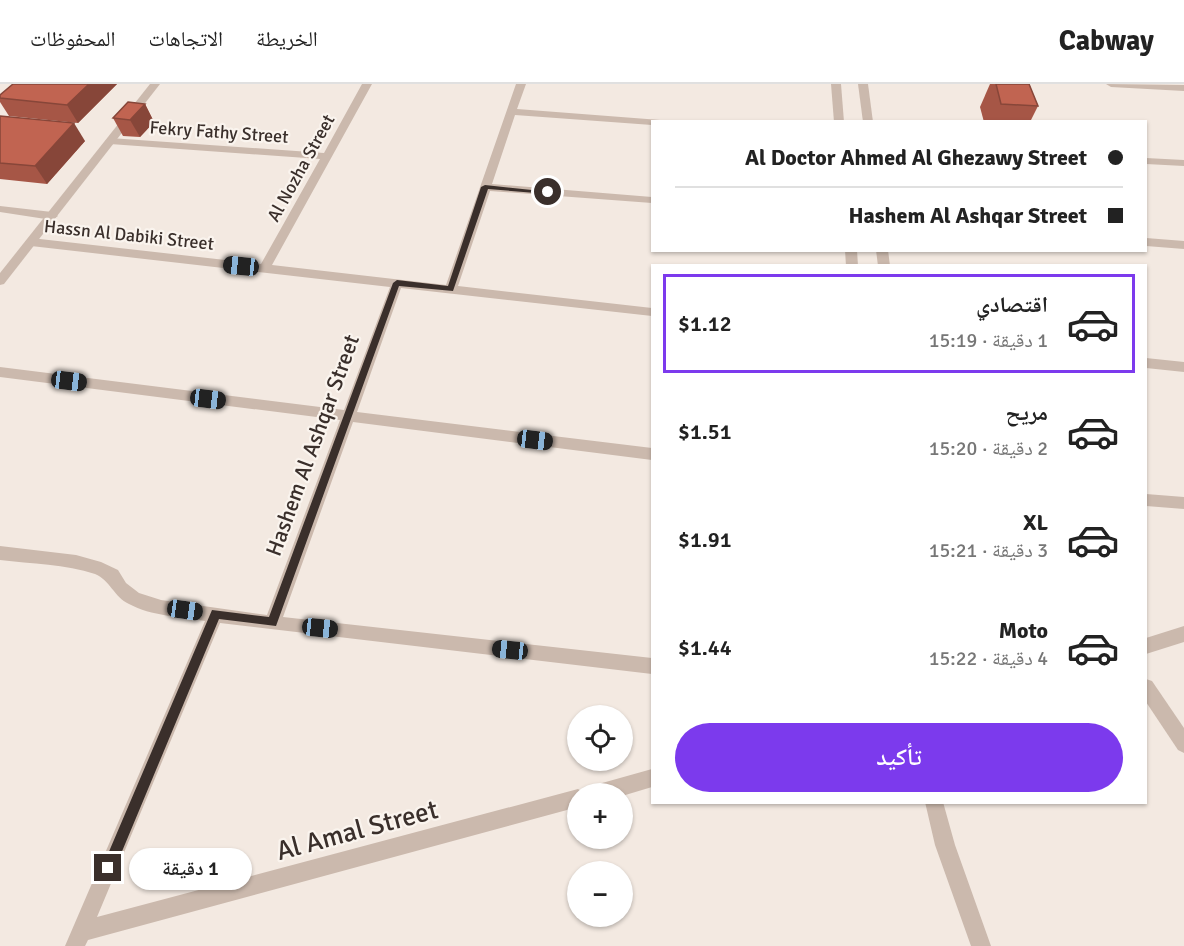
<!DOCTYPE html>
<html lang="ar">
<head>
<meta charset="utf-8">
<style>
  body { margin:0; font-family:Signika,"Noto Naskh Arabic",sans-serif; background:#f2f2f2; color:#222; direction:rtl; height:100vh; display:flex; flex-direction:column; font-size:22px; white-space:nowrap }
  * { box-sizing:border-box; margin:0 }
  p { font-size:20px; color:#767676 }
  .icon { flex:none; width:33px; height:33px; fill:none; stroke:currentColor; stroke-width:2; stroke-linecap:round; stroke-linejoin:round }
  .map { position:relative; flex:1; overflow:hidden; direction:ltr }
  .details { position:absolute; left:651px; top:180px; width:496px; height:540px; display:flex; flex-direction:column; background:#fff; border-radius:0px; box-shadow:0 2px 4px #0004; direction:rtl }
  .details>* { flex:none }
  .banner { position:absolute; left:651px; top:36px; width:496px; height:132px; border-radius:0px; box-shadow:0 2px 4px #0004; direction:rtl; display:grid; align-content:center; height:132px; padding:0 24px; background:#fff }
  .tools { position:absolute; left:567px; top:621px; display:grid; gap:12px }
  .tools a { display:grid; place-items:center; width:66px; height:66px; border-radius:50%; background:#fff; box-shadow:0 2px 4px #0004; font-size:30px }
  .end { position:absolute; width:27px; height:27px; margin:-14px; border:8px solid #3a2f2b; background:#fff; box-shadow:0 0 0 3px #fff }
  .from { border-radius:50% }
  .bubble { position:absolute; height:42px; border-radius:21px; background:#fff; box-shadow:0 2px 4px #0004; font-size:20px; font-weight:600; line-height:42px; text-align:center; direction:rtl }
  .car { position:absolute; width:18px; height:36px; margin:-18px -9px; border-radius:8px; box-shadow:0 0 4px 2px #0007; background:linear-gradient(#222 24%,#8ab4d8 0 40%,#222 0 76%,#8ab4d8 0 86%,#222 0) }
  .banner b { display:flex; align-items:center; gap:21px; height:57px; font-size:22px }
  .banner b+b { border-top:2px solid #e0e0e0 }
  .banner i { width:15px; height:15px; background:#222 }
  ul { padding:10px 0 0; list-style:none }
  li { display:flex; align-items:center; gap:18px; height:99px; margin:0 12px 9px; padding:0 12px; border:3px solid transparent; border-radius:0px }
  li div { flex:1 }
  li b { display:block; font-size:22px }
  li em { font-style:normal; font-weight:600 }
  li.current { border-color:#7c3aed }
  li>.icon { width:54px; height:54px; stroke-width:1.5 }
  .primary-button { display:flex; gap:12px; margin-top:auto; padding:12px 24px }
  .primary-button a { flex:1; height:69px; border-radius:36px; background:#7c3aed; color:#fff; font-size:24px; font-weight:600; line-height:69px; text-align:center }
  header { display:flex; align-items:center; gap:36px; box-sizing:border-box; height:84px; padding:0 30px; background:#fff; border-bottom:2px solid #e0e0e0 }
  header strong { font-size:28px }
  nav { display:flex; gap:33px; margin-inline-start:auto; font-size:21px }
  .map>svg:first-child { display:block }
</style>
</head>
<body>
<header>
<strong>Cabway</strong>
<nav><a>الخريطة</a><a>الاتجاهات</a><a>المحفوظات</a></nav>
</header>
<div class="map">
<svg width="1184" height="862" viewBox="0 0 1184 862">
  <rect width="100%" height="100%" fill="#f3e9e1"/>
  <g fill="none" stroke-linecap="round" stroke-linejoin="round">
    <g fill="#cbb9ad" fill-rule="evenodd">
      <path d="M362 0H372L272 181 446 201 516 0H526L517 25 660 36 661 38H652V41L515 31 492 100 652 113V119L490 107 458 202 652 224V232L401 204 357 328 652 364V376L353 338 283 533 652 574V590L220 539 97 833 578 705 585 710H578V723L88 856 85 862H65L205 537C181 533 151 532 129 520 114 513 110 496 95 490 66 480 31 480 0 476V462L76 471 101 478 118 486 126 499 139 509 161 516 267 531 340 336 0 293V283L344 326 390 203 31 162 25 158 31 154 261 180 320 75 110 60 105 57 110 54 324 69Z"/>
      <polygon points="831,0 841,0 844,38 834,38"/>
      <polygon points="858,0 868,0 873,38 863,38"/>
      <polygon points="1106,0 1184,1 1184,7 1111,3"/>
      <polygon points="1146,74 1184,76 1184,82 1146,80"/>
      <polygon points="0,122 52,128 58,132 52,136 0,128"/>
      <polygon points="1146,154 1184,157 1184,165 1146,162"/>
      <polygon points="845,166 857,166 858,182 846,182"/>
      <polygon points="876,166 888,166 890,182 878,182"/>
      <polygon points="1146,274 1184,278 1184,288 1146,284"/>
      <polygon points="1146,410 1184,413 1184,425 1146,422"/>
      <polygon points="1184,542 1184,558 1146,570 1146,554"/>
      <polygon points="1146,595 1152,597 1184,644 1184,669 1178,666 1146,618"/>
      <polygon points="652,685 652,703 622,712 622,710 586,710 588,703 595,701"/>
      <polygon points="925,718 943,718 955,761 991,862 971,862 935,761"/>
    </g>
    <polygon fill="#cbb9ad" fill-rule="evenodd" points="150,0 160,0 4,200 0,201 0,189"/>
  </g>
  <g fill="#a65646">
    <polygon points="117,0 78,39 9,32 0,18 0,11"/>
    <polygon points="990,0 1029,0 1038,22 1030,38 984,38 980,23"/>
    <polygon points="145,20 154,38 140,53 123,52 113,34"/>
    <polygon points="0,32 85,57 47,100 0,95"/>
  </g>
  <g fill="#874639">
    <polygon points="89,0 117,0 78,39 67,21"/>
    <polygon points="145,20 154,38 140,53 130,36"/>
    <polygon points="74,39 85,57 47,100 35,82"/>
  </g>
  <g fill="#c16451" stroke="#874639" stroke-width="1.5">
    <polygon points="13,0 89,0 67,21 0,14 0,11"/>
    <polygon points="996,0 1029,0 1038,22 1001,20"/>
    <polygon points="128,18 145,20 130,36 113,34"/>
    <polygon points="0,32 74,39 35,82 0,79"/>
  </g>
  <polygon fill="#3a2f2b" points="485,101 551,108 548,110 488,105 453,207 399,202 276,542 219,535 113,789 104,789 102,784 212,526 269,533 393,199 397,196 448,202 481,103"/>
  <g text-anchor="middle" stroke-width="4.5" stroke-linejoin="round" paint-order="stroke">
    <g font-size="18" fill="#3a2f2b" stroke="#faf4ee">
      <text transform="translate(219 48) rotate(4)" y="6">Fekry Fathy Street</text>
      <text transform="translate(301 84) rotate(-61)" y="6">Al Nozha Street</text>
      <text transform="translate(129 151) rotate(6)" y="6">Hassn Al Dabiki Street</text>
    </g>
    <g font-size="22" fill="#3a2f2b" stroke="#faf4ee">
      <text transform="translate(312 361) rotate(-70)" y="8">Hashem Al Ashqar Street</text>
    </g>
    <g font-size="27" fill="#3a2f2b" stroke="#faf4ee">
      <text transform="translate(357 746) rotate(-15)" y="9">Al Amal Street</text>
    </g>
  </g>
</svg>
<div class="tools">
<a><svg class="icon" aria-label="locate" viewBox="0 0 24 24"><circle cx="12" cy="12" r="6"/><path d="M12 2v4M12 18v4M2 12h4M18 12h4"/></svg></a>
<a>+</a>
<a>−</a>
</div>
<i class="end from" style="left:548px;top:108px"></i>
<i class="end" style="left:108px;top:784px"></i>
<div class="bubble" style="left:129px;top:764px;width:123px">1 دقيقة</div>
<i class="car" style="left:241px;top:182px;rotate:276deg"></i>
<i class="car" style="left:69px;top:297px;rotate:97deg"></i>
<i class="car" style="left:208px;top:315px;rotate:97deg"></i>
<i class="car" style="left:535px;top:356px;rotate:97deg"></i>
<i class="car" style="left:185px;top:526px;rotate:98deg"></i>
<i class="car" style="left:320px;top:544px;rotate:96deg"></i>
<i class="car" style="left:510px;top:566px;rotate:276deg"></i>
<div class="banner">
<b><i class="from"></i>Al Doctor Ahmed Al Ghezawy Street</b>
<b><i></i>Hashem Al Ashqar Street</b>
</div>
<section class="details">
<ul>
<li class="current"><svg class="icon" aria-label="car" viewBox="0 0 24 24"><path d="M5 17H2v-5l4-1 3-4h7l3 4 3 1v5h-3M9 17h6M6 11h13"/><circle cx="7" cy="17" r="2"/><circle cx="17" cy="17" r="2"/></svg><div><b>اقتصادي</b><p>1 دقيقة · 15:19</p></div><em>$1.12</em></li>
<li><svg class="icon" aria-label="car" viewBox="0 0 24 24"><path d="M5 17H2v-5l4-1 3-4h7l3 4 3 1v5h-3M9 17h6M6 11h13"/><circle cx="7" cy="17" r="2"/><circle cx="17" cy="17" r="2"/></svg><div><b>مريح</b><p>2 دقيقة · 15:20</p></div><em>$1.51</em></li>
<li><svg class="icon" aria-label="car" viewBox="0 0 24 24"><path d="M5 17H2v-5l4-1 3-4h7l3 4 3 1v5h-3M9 17h6M6 11h13"/><circle cx="7" cy="17" r="2"/><circle cx="17" cy="17" r="2"/></svg><div><b>XL</b><p>3 دقيقة · 15:21</p></div><em>$1.91</em></li>
<li><svg class="icon" aria-label="car" viewBox="0 0 24 24"><path d="M5 17H2v-5l4-1 3-4h7l3 4 3 1v5h-3M9 17h6M6 11h13"/><circle cx="7" cy="17" r="2"/><circle cx="17" cy="17" r="2"/></svg><div><b>Moto</b><p>4 دقيقة · 15:22</p></div><em>$1.44</em></li>
</ul>
<div class="primary-button"><a>تأكيد</a></div>
</section>
</div>
</body>
</html>
